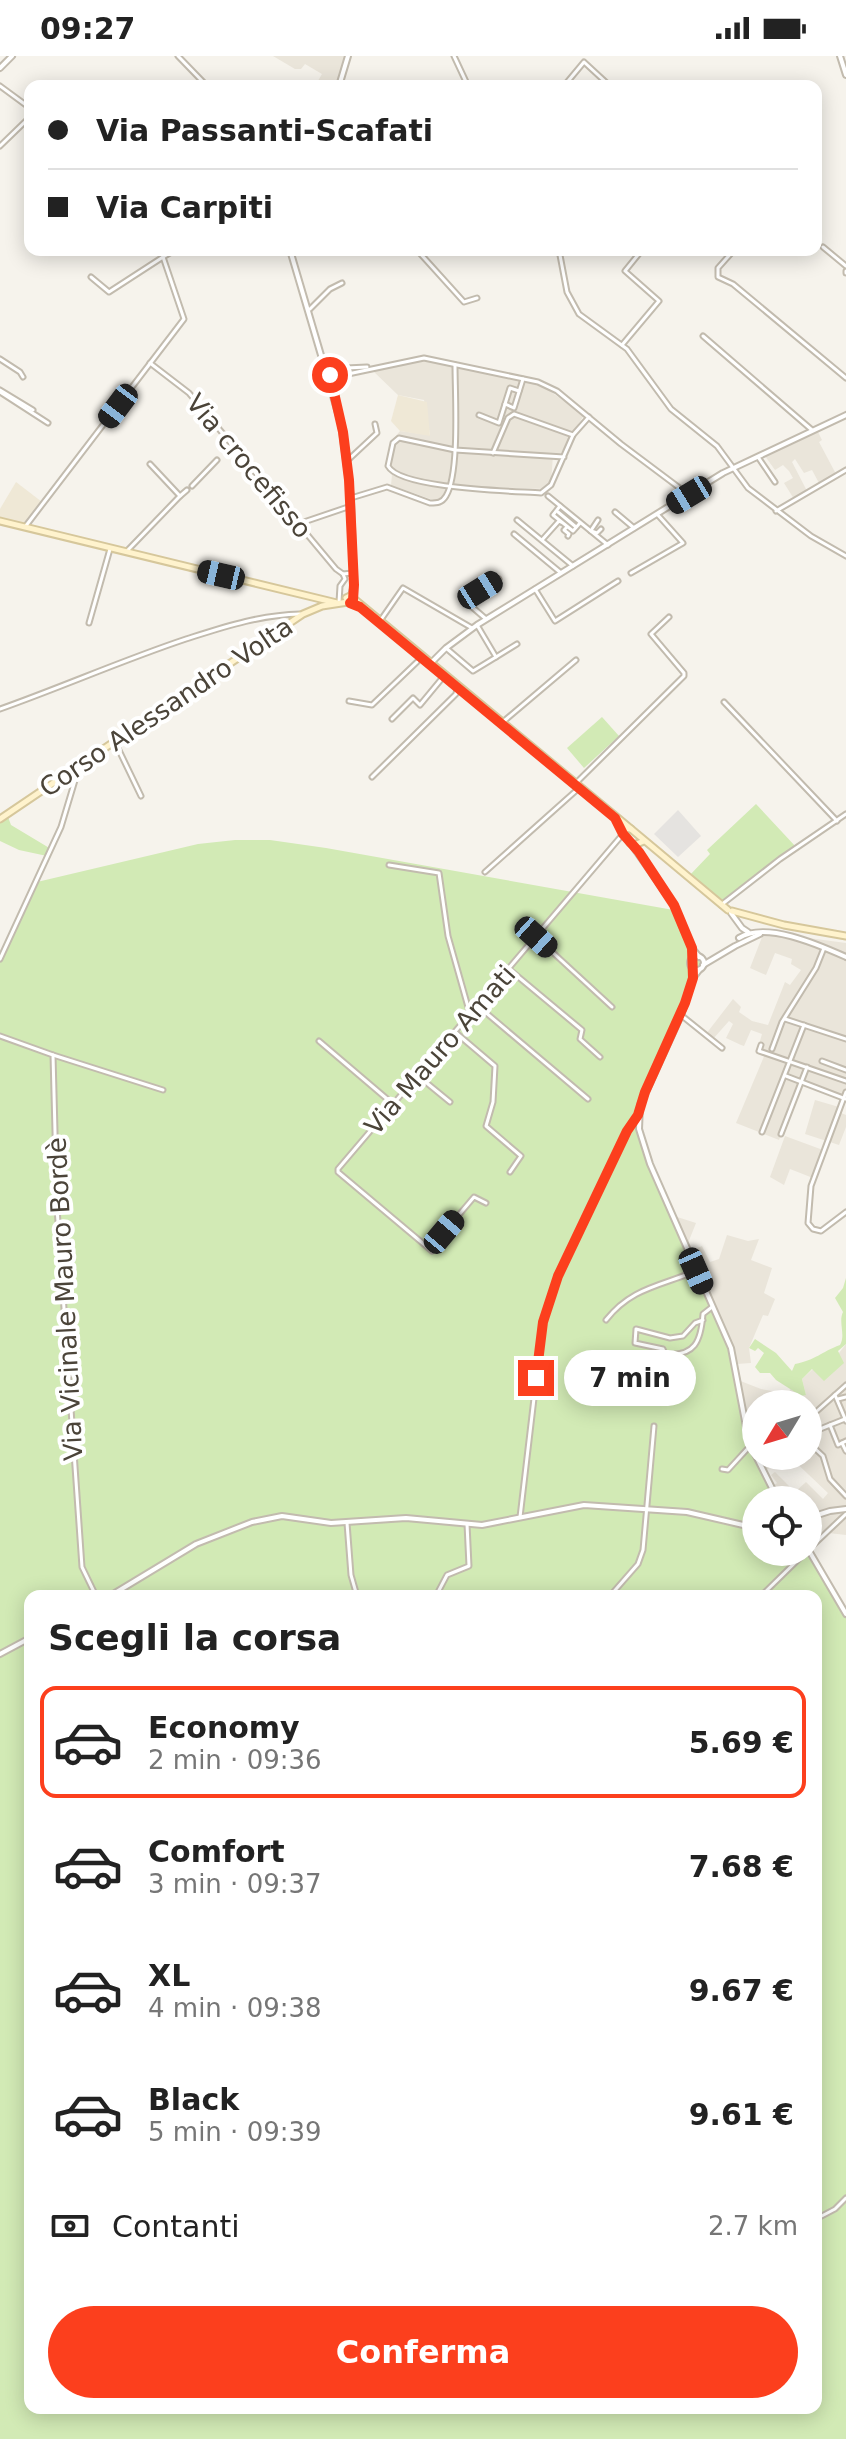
<!DOCTYPE html>
<html lang="it">
<head>
<meta charset="utf-8">
<style>
  body { margin:0; font-family:"DejaVu Sans",sans-serif; background:#f2f2f2; color:#222; height:100vh; display:flex; flex-direction:column; font-size:30px; white-space:nowrap }
  * { box-sizing:border-box; margin:0 }
  p { font-size:26px; color:#767676 }
  .icon { flex:none; width:44px; height:44px; fill:none; stroke:currentColor; stroke-width:2; stroke-linecap:round; stroke-linejoin:round }
  .map { position:relative; flex:1; overflow:hidden }
  .drawer { position:absolute; left:24px; top:1534px; width:798px; height:824px; display:flex; flex-direction:column; background:#fff; border-radius:16px; box-shadow:0 4px 20px #0003 }
  .drawer>* { flex:none }
  .top-card { position:absolute; left:24px; top:24px; width:798px; height:176px; border-radius:16px; box-shadow:0 4px 20px #0003; display:grid; align-content:center; height:176px; padding:0 24px; background:#fff }
  .needle { width:52px; rotate:232deg }
  .fabs { position:absolute; left:742px; top:1334px; display:grid; gap:16px }
  .fabs a { display:grid; place-items:center; width:80px; height:80px; border-radius:50%; background:#fff; box-shadow:0 4px 20px #0003; font-size:40px }
  .end { position:absolute; width:36px; height:36px; margin:-18px; border:10px solid #fc3f1d; background:#fff; box-shadow:0 0 0 4px #fff }
  .from { border-radius:50% }
  .bubble { position:absolute; height:56px; border-radius:28px; background:#fff; box-shadow:0 4px 20px #0003; font-size:26px; font-weight:800; line-height:56px; text-align:center }
  .car { position:absolute; width:24px; height:48px; margin:-24px -12px; border-radius:10px; box-shadow:0 0 6px 2px #0007; background:linear-gradient(#222 24%,#8ab4d8 0 40%,#222 0 76%,#8ab4d8 0 86%,#222 0) }
  .top-card b { display:flex; align-items:center; gap:28px; height:76px; font-size:30px }
  .top-card b+b { border-top:2px solid #e0e0e0 }
  .top-card i { width:20px; height:20px; background:#222 }
  ul { padding:0; list-style:none }
  li { display:flex; align-items:center; gap:24px; height:112px; margin:0 16px 12px; padding:0 8px; border:4px solid transparent; border-radius:16px }
  li div { flex:1 }
  li b { display:block; font-size:30px }
  li em { font-style:normal; font-weight:800 }
  li.on { border-color:#fc3f1d }
  li>.icon { width:72px; height:72px; stroke-width:1.5 }
  h2 { padding:0 24px; font-size:36px; line-height:96px }
  .pay { display:flex; align-items:center; gap:20px; height:88px; padding:0 24px; font-size:30px }
  .pay p { margin-inline-start:auto }
  .primary-button { display:flex; gap:16px; margin-top:auto; padding:16px 24px }
  .primary-button a { flex:1; height:92px; border-radius:48px; background:#fc3f1d; color:#fff; font-size:32px; font-weight:800; line-height:92px; text-align:center }
  .status { display:flex; justify-content:space-between; align-items:center; height:56px; padding:0 40px; background:#fff; direction:ltr }
  .status svg { height:22px; fill:currentColor }
  .map>svg:first-child { display:block }
</style>
</head>
<body>
<div class="status"><b>09:27</b><svg viewBox="0 0 49 12"><path d="M0 12V9h3v3zM5 12V6h3v6zM10 12V3h3v9zM15 12V0h3v12zM26 1h20v11H26zM47 4h2v5h-2z"/></svg></div>
<div class="map">
<svg width="846" height="2383" viewBox="0 0 846 2383">
  <rect width="100%" height="100%" fill="#f6f3ec"/>
  <g fill="#eae5da">
    <polygon points="273,0 344,0 346,2 338,30 315,30 322,18 305,8 301,13 295,13"/>
    <polygon points="424,304 452,310 453,392 448,428 442,442 436,445 391,429 392,419 385,410 391,386 400,375 430,379 424,344 398,339 372,314"/>
    <polygon points="458,311 541,329 584,359 561,397 553,399 551,426 545,433 452,430 458,391"/>
    <polygon points="818,376 822,384 819,386 836,418 819,427 812,414 804,417 795,403 792,406 807,435 794,443 784,427 793,422 789,415 783,409 775,414 765,400"/>
    <polygon points="764,876 846,887 846,1045 841,1057 846,1059 846,1071 839,1089 805,1078 815,1044 839,1051 842,1043 802,1029 779,1084 736,1067 765,998 757,995 762,978 751,974 744,990 741,989 726,982 733,968 729,965 713,983 706,978 733,943 741,951 739,956 752,965 768,969 785,926 790,929 801,914 791,908 792,903 775,897 766,919 750,912"/>
    <polygon points="785,1080 823,1094 813,1122 790,1113 784,1129 770,1121"/>
    <polygon points="674,1160 696,1167 688,1187 692,1194 702,1190 710,1206 719,1203 727,1179 748,1185 759,1183 751,1204 772,1212 764,1237 775,1243 768,1260 763,1259 749,1292 751,1307 737,1308"/>
    <polygon points="846,1288 846,1479 811,1475 808,1467 808,1444 750,1446 777,1427 771,1419 775,1416 795,1436 806,1426 823,1443 828,1437 789,1400 808,1400 808,1348 756,1348 756,1400 786,1400 765,1415 615,1415 720,1317 761,1333 789,1338 790,1333 801,1340 806,1339 802,1323 813,1313 839,1297"/>
  </g>
  <g fill="#efe8d6">
    <polygon points="398,339 427,346 430,380 400,375 391,365"/>
    <polygon points="16,426 42,446 24,469 0,463 0,453"/>
  </g>
  <g fill="#d2eab5" fill-rule="evenodd">
    <polygon points="602,661 619,680 584,712 567,692"/>
    <polygon points="756,748 796,791 722,847 689,820 710,798 707,794"/>
    <polygon points="8,761 11,769 51,793 47,800 19,794 0,785 0,767"/>
    <path d="M235 784H270L326 792 679 855 699 897 707 907 692 930 676 976 643 1050 641 1074 643 1085 662 1130 733 1288 741 1325 747 1367 756 1400 782 1444H756V1496H808V1489L846 1555V2383H0V901L37 826 198 788ZM30 1540H816V2352H30Z"/>
    <path d="M846 1222V1288L838 1295 844 1307 824 1325 812 1313 802 1323 806 1339 801 1340 776 1324 770 1317H760L755 1311 764 1297 758 1292 755 1295 749 1292 755 1283 776 1297 792 1315 795 1308C816 1304 821 1296 840 1289 846 1279 838 1266 843 1256L835 1242 843 1232Z"/>
  </g>
  <polygon fill="#e5e3e0" points="678,754 701,780 678,801 654,778"/>
  <g fill="none" stroke-linecap="round" stroke-linejoin="round">
    <defs>
      <g id="minor">
        <polyline points="178,0 207,30"/>
        <polyline points="454,0 468,30"/>
        <polyline points="0,30 30,52"/>
        <polyline points="564,30 584,6 610,30"/>
        <polyline points="0,90 30,61"/>
        <polyline points="823,191 846,210"/>
        <polyline points="417,194 464,246 477,242"/>
        <polyline points="559,194 567,236 579,258 627,293 671,353 717,390 748,432 811,480 846,500"/>
        <polyline points="734,194 718,212 718,221 733,228 846,322"/>
        <polyline points="846,215 846,217"/>
        <polyline points="91,221 109,236 163,201"/>
        <polyline points="310,253 330,233 342,227"/>
        <polyline points="703,280 812,374"/>
        <polyline points="622,289 659,245 625,215 642,194"/>
        <polyline points="0,303 20,316 23,321"/>
        <polyline points="150,307 189,337 336,513 343,518 352,517"/>
        <polyline points="329,320 346,312 367,311"/>
        <polyline points="329,322 424,302 538,326 557,335 621,388 689,439"/>
        <polyline points="0,334 33,354"/>
        <polyline points="0,336 48,367"/>
        <polyline points="505,348 510,332 519,335"/>
        <polyline points="479,359 499,367 505,348 514,352 523,323"/>
        <polyline points="493,397 508,362 514,358 573,379"/>
        <path d="M564 401 455 394 399 382 393 387 388 410C400 433 514 435 541 437L551 429 573 379 589 361"/>
        <polyline points="758,401 775,426"/>
        <polyline points="347,405 377,377 375,368"/>
        <polyline points="192,430 217,404"/>
        <polyline points="180,440 187,434"/>
        <polyline points="548,440 608,489"/>
        <path d="M351 442 387 431 430 447C437 447 442 447 446 440 460 417 455 338 455 309"/>
        <polyline points="560,450 553,459 573,475 580,467"/>
        <polyline points="776,455 846,414"/>
        <polyline points="558,456 576,471"/>
        <polyline points="615,456 634,472"/>
        <polyline points="517,464 573,510"/>
        <polyline points="298,468 351,450"/>
        <polyline points="25,471 184,263 163,201 175,194"/>
        <polyline points="567,471 564,474 569,478 568,480"/>
        <polyline points="592,473 598,464"/>
        <polyline points="591,475 597,477 601,473"/>
        <polyline points="514,478 561,517"/>
        <polyline points="542,484 559,465 561,466"/>
        <polyline points="126,496 180,440 150,408"/>
        <polyline points="631,517 683,487 657,458"/>
        <polyline points="535,533 555,565 618,525"/>
        <polyline points="339,546 340,530 345,523 343,518"/>
        <polyline points="486,563 464,544 499,523"/>
        <polyline points="380,565 403,532 472,572"/>
        <polyline points="89,567 110,493"/>
        <polyline points="446,592 473,615 496,601 477,569"/>
        <polyline points="496,601 517,588"/>
        <polyline points="349,645 372,649 417,606"/>
        <polyline points="724,646 837,765"/>
        <path d="M0 653C62 631 123 604 186 583 224 571 259 559 300 558"/>
        <polyline points="392,663 413,642 420,649 444,620"/>
        <polyline points="504,665 576,604"/>
        <polyline points="115,686 141,740"/>
        <polyline points="372,721 456,638 457,631"/>
        <polyline points="575,728 684,620 684,617 651,578 669,561"/>
        <polyline points="389,809 439,817 448,880 470,958"/>
        <polyline points="485,816 579,732"/>
        <polyline points="721,849 780,803 846,758"/>
        <polyline points="536,881 612,951"/>
        <polyline points="0,903 61,771 79,711"/>
        <polyline points="510,914 582,974 580,983 600,1001"/>
        <polyline points="478,950 588,1043"/>
        <polyline points="681,959 722,992"/>
        <polyline points="785,963 846,983"/>
        <polyline points="455,976 495,1010 493,1046 486,1070 521,1100 510,1116"/>
        <polyline points="0,980 53,999 57,1152 82,1511 96,1540"/>
        <polyline points="319,985 393,1048"/>
        <polyline points="761,989 759,995 846,1025"/>
        <polyline points="772,993 782,966 816,912 824,892"/>
        <polyline points="53,999 163,1034"/>
        <polyline points="822,1005 846,1014"/>
        <polyline points="417,1019 450,1046"/>
        <polyline points="786,1020 846,1043"/>
        <polyline points="846,1036 811,1130 808,1167 813,1173 821,1175 846,1156"/>
        <polyline points="762,1076 804,969"/>
        <polyline points="781,1078 807,1011"/>
        <polyline points="430,1193 474,1141 486,1147"/>
        <polyline points="432,1195 338,1116 338,1113 623,778"/>
        <path d="M606 1264C631 1232 660 1230 696 1215"/>
        <path d="M703 1264 695 1267 683 1280 670 1282 636 1273 635 1287 663 1293 665 1298C695 1301 701 1285 703 1258L712 1251"/>
        <polyline points="835,1339 846,1365"/>
        <polyline points="838,1343 846,1341"/>
        <polyline points="808,1363 846,1329"/>
        <polyline points="830,1369 845,1363"/>
        <polyline points="808,1378 830,1369 838,1389 842,1387"/>
        <polyline points="846,1385 842,1387 846,1395"/>
        <polyline points="808,1386 823,1400 830,1423 846,1440"/>
        <polyline points="722,1413 728,1414 750,1390"/>
        <polyline points="520,1461 543,1266 558,1220 627,1075 638,1059"/>
        <polyline points="347,1467 351,1519 357,1540"/>
        <polyline points="808,1494 846,1458"/>
        <polyline points="436,1540 447,1519 469,1510 467,1468"/>
        <polyline points="610,1540 638,1508 643,1494 654,1370"/>
        <polyline points="761,1540 806,1496"/>
        <polyline points="816,2163 835,2153 846,2142"/>
      </g>
      <g id="tertiary">
        <polyline points="840,0 846,19"/>
        <polyline points="0,12 12,0"/>
        <polyline points="339,30 348,0"/>
        <polyline points="290,194 341,367 351,442 354,529 351,540"/>
        <polyline points="432,606 446,592 477,569 723,417 846,359"/>
        <polyline points="632,789 674,849 692,892 699,901"/>
        <polyline points="731,857 742,872 748,876"/>
        <path d="M739 882C766 865 819 889 846 901"/>
        <circle cx="697" cy="907" r="7"/>
        <polyline points="703,909 735,890 760,878"/>
        <polyline points="699,914 693,922 681,959 640,1049 639,1073 650,1108 731,1292 749,1386 778,1444"/>
        <polyline points="808,1462 830,1455 846,1453"/>
        <polyline points="808,1493 846,1558"/>
        <polyline points="110,1540 196,1488 252,1466 282,1460 331,1467 406,1462 482,1469 584,1449 687,1456 756,1472"/>
        <polyline points="0,1598 30,1582"/>
      </g>
      <g id="secondary">
        <polyline points="0,465 337,547"/>
        <polygon points="350,540 353,544 348,546 346,542"/>
        <polyline points="353,542 631,773"/>
        <polyline points="0,763 303,558 322,550 348,546"/>
        <polyline points="620,769 630,787 634,789 644,785"/>
        <polyline points="622,772 631,773 728,854"/>
        <polyline points="732,855 784,869 846,880"/>
      </g>
    </defs>
    <use href="#minor" stroke="#c2bbae" stroke-width="7"/>
    <use href="#tertiary" stroke="#c2bbae" stroke-width="8"/>
    <use href="#secondary" stroke="#d6c79b" stroke-width="9"/>
    <use href="#minor" stroke="#fff" stroke-width="3"/>
    <use href="#tertiary" stroke="#fff" stroke-width="4"/>
    <use href="#secondary" stroke="#fff3cd" stroke-width="5"/>
  </g>
  <g fill="none" stroke-linecap="round" stroke-linejoin="round">
    <polyline stroke="#fc3f1d" stroke-width="10" points="330,319 343,376 349,424 354,529 353,544 350,547 360,551 615,762 623,778 639,796 674,849 692,892 693,922 685,947 645,1036 638,1059 627,1075 558,1220 543,1266 536,1322"/>
  </g>
  <g text-anchor="middle" stroke-width="8" stroke-linejoin="round" paint-order="stroke">
    <g font-size="26" fill="#4b4439" stroke="#fff">
      <text transform="translate(249 410) rotate(50)" y="9">Via crocefisso</text>
      <text transform="translate(166 651) rotate(-34)" y="9">Corso Alessandro Volta</text>
      <text transform="translate(440 994) rotate(-49)" y="9">Via Mauro Amati</text>
      <text transform="translate(65 1243) rotate(-93)" y="9">Via Vicinale Mauro Bordè</text>
    </g>
  </g>
</svg>
<div class="fabs">
<a><svg class="needle" viewBox="-14 -14 28 28"><path d="M0-13l5 13h-10z" fill="#e53935"/><path d="M0 13l5-13h-10z" fill="#767676"/></svg></a>
<a><svg class="icon" aria-label="locate" viewBox="0 0 24 24"><circle cx="12" cy="12" r="6"/><path d="M12 2v4M12 18v4M2 12h4M18 12h4"/></svg></a>
</div>
<i class="end from" style="left:330px;top:319px"></i>
<i class="end" style="left:536px;top:1322px"></i>
<div class="bubble" style="left:564px;top:1294px;width:132px">7 min</div>
<i class="car" style="left:118px;top:350px;rotate:217deg"></i>
<i class="car" style="left:689px;top:439px;rotate:239deg"></i>
<i class="car" style="left:221px;top:519px;rotate:283deg"></i>
<i class="car" style="left:480px;top:534px;rotate:58deg"></i>
<i class="car" style="left:536px;top:881px;rotate:132deg"></i>
<i class="car" style="left:444px;top:1176px;rotate:40deg"></i>
<i class="car" style="left:696px;top:1215px;rotate:156deg"></i>
<div class="top-card">
<b><i class="from"></i>Via Passanti-Scafati</b>
<b><i></i>Via Carpiti</b>
</div>
<section class="drawer">
<h2>Scegli la corsa</h2>
<ul>
<li class="on"><svg class="icon" aria-label="car" viewBox="0 0 24 24"><path d="M5 17H2v-5l4-1 3-4h7l3 4 3 1v5h-3M9 17h6M6 11h13"/><circle cx="7" cy="17" r="2"/><circle cx="17" cy="17" r="2"/></svg><div><b>Economy</b><p>2 min · 09:36</p></div><em>5.69 €</em></li>
<li><svg class="icon" aria-label="car" viewBox="0 0 24 24"><path d="M5 17H2v-5l4-1 3-4h7l3 4 3 1v5h-3M9 17h6M6 11h13"/><circle cx="7" cy="17" r="2"/><circle cx="17" cy="17" r="2"/></svg><div><b>Comfort</b><p>3 min · 09:37</p></div><em>7.68 €</em></li>
<li><svg class="icon" aria-label="car" viewBox="0 0 24 24"><path d="M5 17H2v-5l4-1 3-4h7l3 4 3 1v5h-3M9 17h6M6 11h13"/><circle cx="7" cy="17" r="2"/><circle cx="17" cy="17" r="2"/></svg><div><b>XL</b><p>4 min · 09:38</p></div><em>9.67 €</em></li>
<li><svg class="icon" aria-label="car" viewBox="0 0 24 24"><path d="M5 17H2v-5l4-1 3-4h7l3 4 3 1v5h-3M9 17h6M6 11h13"/><circle cx="7" cy="17" r="2"/><circle cx="17" cy="17" r="2"/></svg><div><b>Black</b><p>5 min · 09:39</p></div><em>9.61 €</em></li>
</ul>
<div class="pay"><svg class="icon" aria-label="cash" viewBox="0 0 24 24"><path d="M3 7h18v10H3z"/><circle cx="12" cy="12" r="2"/></svg>Contanti<p>2.7 km</p></div>
<div class="primary-button"><a>Conferma</a></div>
</section>
</div>
</body>
</html>
